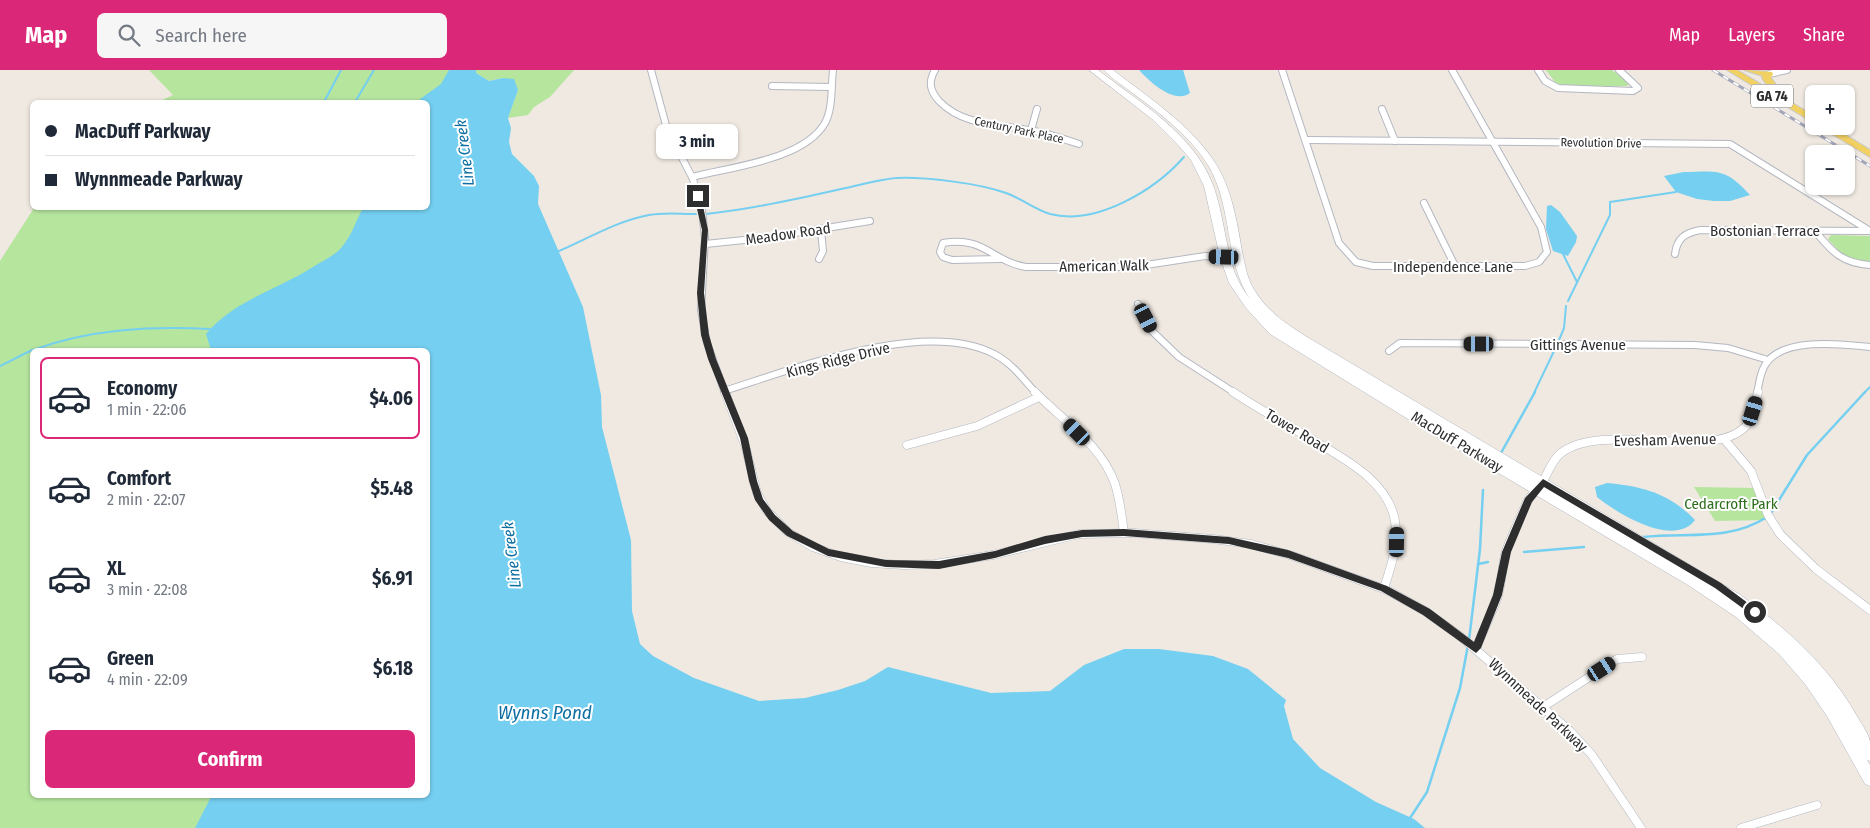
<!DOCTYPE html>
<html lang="en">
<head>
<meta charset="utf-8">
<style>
  body { margin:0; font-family:"Fira Sans Condensed",sans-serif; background:#f6f6f7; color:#1f2937; height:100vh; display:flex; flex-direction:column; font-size:19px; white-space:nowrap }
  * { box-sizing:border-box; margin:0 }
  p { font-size:16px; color:#747a83 }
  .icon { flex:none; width:28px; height:28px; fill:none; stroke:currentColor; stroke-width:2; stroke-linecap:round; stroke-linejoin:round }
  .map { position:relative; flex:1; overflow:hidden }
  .side { position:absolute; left:30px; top:278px; width:400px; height:450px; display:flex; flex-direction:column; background:#fff; border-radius:8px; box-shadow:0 1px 4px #0004 }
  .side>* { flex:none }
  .guide { position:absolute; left:30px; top:30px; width:400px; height:110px; border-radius:8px; box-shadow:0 1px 4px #0004; display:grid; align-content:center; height:110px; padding:0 15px; background:#fff }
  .tools { position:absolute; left:1805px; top:15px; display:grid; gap:10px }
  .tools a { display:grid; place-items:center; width:50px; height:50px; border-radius:8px; background:#fff; box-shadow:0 1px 4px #0004; font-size:25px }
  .end { position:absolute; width:22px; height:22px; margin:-11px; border:6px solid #2e2e2e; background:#fff; box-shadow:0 0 0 2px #fff }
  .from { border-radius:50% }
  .bubble { position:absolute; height:35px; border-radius:8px; background:#fff; box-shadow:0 1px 4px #0004; font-size:16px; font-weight:700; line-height:35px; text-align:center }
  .car { position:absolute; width:15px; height:30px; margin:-15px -8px; border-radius:6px; box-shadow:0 0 4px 1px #0007; background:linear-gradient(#222 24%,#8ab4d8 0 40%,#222 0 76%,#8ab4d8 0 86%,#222 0) }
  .guide b { display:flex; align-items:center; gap:18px; height:48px; font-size:19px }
  .guide b+b { border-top:1px solid #e0e1e3 }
  .guide i { width:12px; height:12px; background:#1f2937 }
  ul { padding:9px 0 0; list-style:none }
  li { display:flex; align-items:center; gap:15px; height:82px; margin:0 10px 8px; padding:0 5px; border:2px solid transparent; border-radius:8px }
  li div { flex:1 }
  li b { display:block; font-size:19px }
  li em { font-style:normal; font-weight:700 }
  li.current { border-color:#db2777 }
  li>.icon { width:45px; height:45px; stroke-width:1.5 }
  .primary-button { display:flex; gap:10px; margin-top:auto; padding:10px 15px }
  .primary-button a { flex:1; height:58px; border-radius:8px; background:#db2777; color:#fff; font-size:20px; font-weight:700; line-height:58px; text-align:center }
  header { display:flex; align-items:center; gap:30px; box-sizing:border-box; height:70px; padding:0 25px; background:#db2777; color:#fff }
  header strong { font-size:24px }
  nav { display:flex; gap:28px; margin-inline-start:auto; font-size:18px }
  .search { width:350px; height:45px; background:#f6f6f7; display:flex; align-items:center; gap:12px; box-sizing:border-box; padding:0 18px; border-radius:8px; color:#747a83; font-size:19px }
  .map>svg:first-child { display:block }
</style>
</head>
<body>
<header>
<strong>Map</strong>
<div class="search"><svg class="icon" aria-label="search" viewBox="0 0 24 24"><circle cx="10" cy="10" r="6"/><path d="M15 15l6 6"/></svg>Search here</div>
<nav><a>Map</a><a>Layers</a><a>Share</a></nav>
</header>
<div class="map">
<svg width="1870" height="758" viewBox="0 0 1870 758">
  <rect width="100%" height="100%" fill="#efe9e1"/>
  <g fill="#b6e59e">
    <polygon points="149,0 476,0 428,32 158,32 173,25"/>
    <polygon points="476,0 574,0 550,27 534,37 528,45 508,48 518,20 503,8 489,11 476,3"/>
    <polygon points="1546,0 1612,0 1629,13 1627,16 1564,16 1555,12"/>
    <polygon points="34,138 413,138 348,280 32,280 32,725 237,725 223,758 0,758 0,191"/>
    <path d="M1831 165 1870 166V191C1847 191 1843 185 1828 169Z"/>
    <polygon points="1694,417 1755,418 1767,450 1715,451"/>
  </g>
  <g fill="#75cff0">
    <path d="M449 0H476V3L489 11 503 8 514 9 518 20 508 48 511 58 509 72 512 84 534 106 539 116 538 134 583 237 601 325 602 357 631 470 632 541 640 574 653 586 694 608 759 631 805 628 838 620 865 611 888 597 991 623 1050 621 1084 595 1124 579H1159L1213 586 1248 599 1286 630 1284 636 1293 669 1320 698 1376 732 1414 749 1425 758H195L212 725H428V280H211L206 264C234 230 277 220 313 197 322 191 334 186 341 178 353 164 355 152 363 138H428V32H416L441 14Z"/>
    <path d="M1139 0H1183L1190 23C1174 35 1149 11 1139 0Z"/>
    <path d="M1684 102C1718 101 1726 98 1750 125L1730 131H1714L1697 129 1676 122 1664 106Z"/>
    <polygon points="1551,135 1560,142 1577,166 1576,172 1568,186 1553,181 1546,159 1547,136"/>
    <path d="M1607 413C1643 416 1670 424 1695 450 1674 478 1618 444 1597 427L1595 417Z"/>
  </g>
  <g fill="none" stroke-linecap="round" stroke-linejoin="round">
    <g stroke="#75cff0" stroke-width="2">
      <polyline points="324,32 341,0"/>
      <polyline points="355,32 374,0"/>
      <path d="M706 144C752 139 796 129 841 119 859 116 878 109 897 108 926 107 978 113 1006 123 1021 128 1034 139 1050 144 1096 156 1155 120 1184 87"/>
      <path d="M559 181C589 168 617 151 649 145 665 142 680 144 696 144"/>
      <polyline points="1563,184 1577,212"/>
      <polyline points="1568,231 1610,145 1610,132 1676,122"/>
      <polyline points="1559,270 1564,258 1566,236"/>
      <path d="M33 280C90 259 150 256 210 259"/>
      <polyline points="0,296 32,280"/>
      <polyline points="1534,323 1555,279"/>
      <polyline points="1864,323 1870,317"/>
    </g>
    <g stroke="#75cff0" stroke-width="2.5">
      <polyline points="1501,383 1535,322"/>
      <polyline points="1771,443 1807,385 1865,322"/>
      <path d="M1643 467C1687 462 1728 472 1767 447"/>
      <polyline points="1524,482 1584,477"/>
      <polyline points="1478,494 1488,492"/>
      <polyline points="1469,570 1480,479 1483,420"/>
      <polyline points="1410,748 1427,722 1460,618 1468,575"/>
    </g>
    <defs>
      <g id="street-far1">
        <polyline points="651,0 667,59 693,109 702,140 705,168 701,240 707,273 725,323"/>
        <path d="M935 0C928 12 930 21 939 31 964 57 1002 54 1034 61 1049 64 1064 69 1079 74"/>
        <polyline points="1282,0 1339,173 1356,192 1373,196 1525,196 1539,192 1547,182 1541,157 1452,0"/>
        <polyline points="1538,0 1545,11 1558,18 1633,21 1638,18 1619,0"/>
        <polyline points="1769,4 1787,0"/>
        <polyline points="772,16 831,17"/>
        <polyline points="1382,39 1395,71"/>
        <polyline points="1031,60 1037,39"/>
        <polyline points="1307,70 1730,74 1870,161"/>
        <path d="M692 107C730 97 804 90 825 53 833 38 831 17 833 0"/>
        <polyline points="1424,133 1455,196"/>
        <path d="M1815 161C1832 182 1842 193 1870 195"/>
        <polyline points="705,174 764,168 870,151"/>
        <path d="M1675 184C1677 168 1685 163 1700 160L1870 161"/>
        <polyline points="819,189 823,181 821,160"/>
        <path d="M1000 189 952 190 943 187 940 182 943 173C985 166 991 191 1026 197H1133L1205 186 1238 188"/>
        <polyline points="1138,234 1153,262 1179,287 1235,323"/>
        <polyline points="1389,281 1400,273 1695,275 1728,278 1768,290"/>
        <path d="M724 321C794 299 925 248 994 284 1012 293 1023 309 1036 323"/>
        <path d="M1757 323C1759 315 1760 304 1764 297 1779 266 1843 274 1870 277"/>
      </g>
      <g id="street">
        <polyline points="725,322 745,375 757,423 767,441 788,462 813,477 841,487 872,493 904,495 935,494 993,485 1079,464 1134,463 1213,469 1251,474 1293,486 1387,520 1425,541 1461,567 1570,661 1592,685 1641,758"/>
        <path d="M1035 322C1063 351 1101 374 1115 414 1120 429 1122 447 1124 463"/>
        <path d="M1233 322C1257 338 1283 352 1308 367 1340 387 1388 409 1395 451 1399 474 1391 497 1384 518"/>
        <polyline points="1724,369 1751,401 1768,445 1780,464 1816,499 1870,540"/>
        <polyline points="907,375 977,356 1039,327"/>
        <path d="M1476 578C1483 561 1492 543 1498 526 1502 511 1502 495 1506 481 1512 465 1520 448 1527 432 1531 424 1539 419 1543 411 1549 401 1552 390 1561 383 1604 350 1710 392 1745 357 1753 349 1755 333 1758 322"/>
        <polyline points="1543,637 1617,589 1642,587"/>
        <polyline points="1741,758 1817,735"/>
      </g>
      <path id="secondary" d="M1089 0H1098C1139 32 1194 64 1213 115 1223 142 1225 173 1234 201 1238 211 1243 220 1250 229 1224 190 1233 136 1208 95 1190 66 1161 44 1134 24 1124 16 1112 9 1104 0H1113C1149 28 1191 55 1216 94 1232 120 1237 152 1242 181 1245 195 1247 209 1255 221 1268 243 1291 257 1312 270L1739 524C1786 558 1830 597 1858 648 1862 655 1869 664 1870 672 1870 678 1870 685 1870 691L1867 690 1870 695V716L1865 714 1827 646 1805 614 1779 584 1736 547 1688 515 1429 362 1270 264 1246 238 1229 213 1220 187 1204 116 1191 90 1179 76 1152 49Z"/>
      <g id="primary">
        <polygon points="1727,0 1737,0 1814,46 1814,53"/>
        <polygon points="1744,0 1772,2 1773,4 1771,8 1777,16 1772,19 1769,18 1762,8 1763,6"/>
        <polygon points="1819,56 1831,56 1870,80 1870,87"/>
      </g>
    </defs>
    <use href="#street-far1" stroke="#b4b7c1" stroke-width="8"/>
    <use href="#street" stroke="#b4b7c1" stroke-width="9"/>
    <use href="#secondary" stroke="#b4b7c1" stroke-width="1"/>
    <use href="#primary" stroke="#c9c9c9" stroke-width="2"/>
    <use href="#street-far1" stroke="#fff" stroke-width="6"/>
    <use href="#street" stroke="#fff" stroke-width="8"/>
    <use href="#secondary" fill="#fff" fill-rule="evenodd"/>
    <use href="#primary" fill="#f2d163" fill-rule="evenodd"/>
    <defs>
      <polyline id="rail" points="1713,0 1870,96"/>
    </defs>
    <use href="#rail" stroke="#a3a6b8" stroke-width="3"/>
    <use href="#rail" stroke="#fff" stroke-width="2" stroke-dasharray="6" stroke-linecap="butt"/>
  </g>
  <polygon fill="#2e2e2e" points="698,124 701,126 708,160 704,223 709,265 716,289 748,368 757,411 763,429 775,445 793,461 829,479 886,490 939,491 995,481 1045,466 1082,460 1124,459 1229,467 1288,480 1387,516 1430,539 1474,572 1493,525 1502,482 1525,428 1543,409 1721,513 1760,542 1758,545 1752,545 1715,518 1544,417 1532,432 1511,482 1502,525 1481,578 1476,583 1423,545 1381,521 1288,488 1229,474 1124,466 1082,467 1045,474 995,488 939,499 886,497 828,486 787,466 769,450 755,430 749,411 740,368 708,289 701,265 697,223 702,160 694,126"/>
  <g text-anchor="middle" stroke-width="4" stroke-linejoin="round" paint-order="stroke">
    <g font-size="12" fill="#2e2e2e" stroke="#fff">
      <text transform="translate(1019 60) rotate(12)" y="4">Century Park Place</text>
      <text transform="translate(1601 73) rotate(1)" y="4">Revolution Drive</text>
    </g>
    <rect fill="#fff" stroke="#6d6d6d" stroke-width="1" x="1751" y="14.5" width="42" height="23" rx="4"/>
    <g font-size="14" font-weight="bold" fill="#2e2e2e">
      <text x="1772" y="31">GA 74</text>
    </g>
    <g font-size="15" fill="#2e2e2e" stroke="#fff">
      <text x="1765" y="166">Bostonian Terrace</text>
      <text transform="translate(788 164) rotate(-8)" y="5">Meadow Road</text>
      <text transform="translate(1104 196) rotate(-1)" y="5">American Walk</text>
      <text x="1453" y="202">Independence Lane</text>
      <text x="1578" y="280">Gittings Avenue</text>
      <text transform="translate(838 290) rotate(-14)" y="5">Kings Ridge Drive</text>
      <text transform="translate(1297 361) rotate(31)" y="5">Tower Road</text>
      <text transform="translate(1665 370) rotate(-1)" y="5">Evesham Avenue</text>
      <text transform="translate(1457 372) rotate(31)" y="5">MacDuff Parkway</text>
      <text transform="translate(1538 635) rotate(43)" y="5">Wynnmeade Parkway</text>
    </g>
    <g font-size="15" fill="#2c6e1b" stroke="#fff">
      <text x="1731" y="439">Cedarcroft Park</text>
    </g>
    <g font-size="16" font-style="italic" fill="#0d6fa3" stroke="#fff">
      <text transform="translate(464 83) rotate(-97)" y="6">Line Creek</text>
      <text transform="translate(511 485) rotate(-97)" y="6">Line Creek</text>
    </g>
    <g font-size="19" font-style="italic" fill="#0d6fa3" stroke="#fff">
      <text x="545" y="649">Wynns Pond</text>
    </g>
  </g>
</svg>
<div class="tools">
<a>+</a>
<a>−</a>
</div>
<i class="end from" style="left:1755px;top:542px"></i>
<i class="end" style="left:698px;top:126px"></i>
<div class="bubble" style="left:656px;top:54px;width:82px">3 min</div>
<i class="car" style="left:1224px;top:187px;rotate:272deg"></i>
<i class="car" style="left:1146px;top:248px;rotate:153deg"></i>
<i class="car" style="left:1479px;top:274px;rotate:270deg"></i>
<i class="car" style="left:1753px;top:341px;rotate:17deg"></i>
<i class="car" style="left:1077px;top:362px;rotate:315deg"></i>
<i class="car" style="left:1397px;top:472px;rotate:1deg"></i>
<i class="car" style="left:1602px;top:599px;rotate:57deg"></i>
<div class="guide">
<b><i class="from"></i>MacDuff Parkway</b>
<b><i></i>Wynnmeade Parkway</b>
</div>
<section class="side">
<ul>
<li class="current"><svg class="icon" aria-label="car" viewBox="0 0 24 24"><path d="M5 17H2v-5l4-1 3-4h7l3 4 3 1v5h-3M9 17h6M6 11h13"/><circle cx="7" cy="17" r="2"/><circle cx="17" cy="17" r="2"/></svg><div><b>Economy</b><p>1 min · 22:06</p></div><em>$4.06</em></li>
<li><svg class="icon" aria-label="car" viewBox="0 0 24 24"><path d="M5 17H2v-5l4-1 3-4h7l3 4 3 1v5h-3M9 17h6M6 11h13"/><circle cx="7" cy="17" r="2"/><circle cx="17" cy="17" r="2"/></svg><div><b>Comfort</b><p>2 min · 22:07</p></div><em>$5.48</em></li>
<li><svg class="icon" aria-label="car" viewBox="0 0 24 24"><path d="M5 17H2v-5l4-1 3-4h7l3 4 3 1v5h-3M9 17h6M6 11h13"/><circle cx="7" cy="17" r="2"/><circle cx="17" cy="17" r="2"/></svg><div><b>XL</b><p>3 min · 22:08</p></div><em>$6.91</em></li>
<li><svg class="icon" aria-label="car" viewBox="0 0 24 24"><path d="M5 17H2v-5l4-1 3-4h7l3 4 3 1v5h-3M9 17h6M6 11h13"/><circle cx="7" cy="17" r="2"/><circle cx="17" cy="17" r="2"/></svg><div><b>Green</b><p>4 min · 22:09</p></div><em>$6.18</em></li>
</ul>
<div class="primary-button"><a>Confirm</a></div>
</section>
</div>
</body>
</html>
